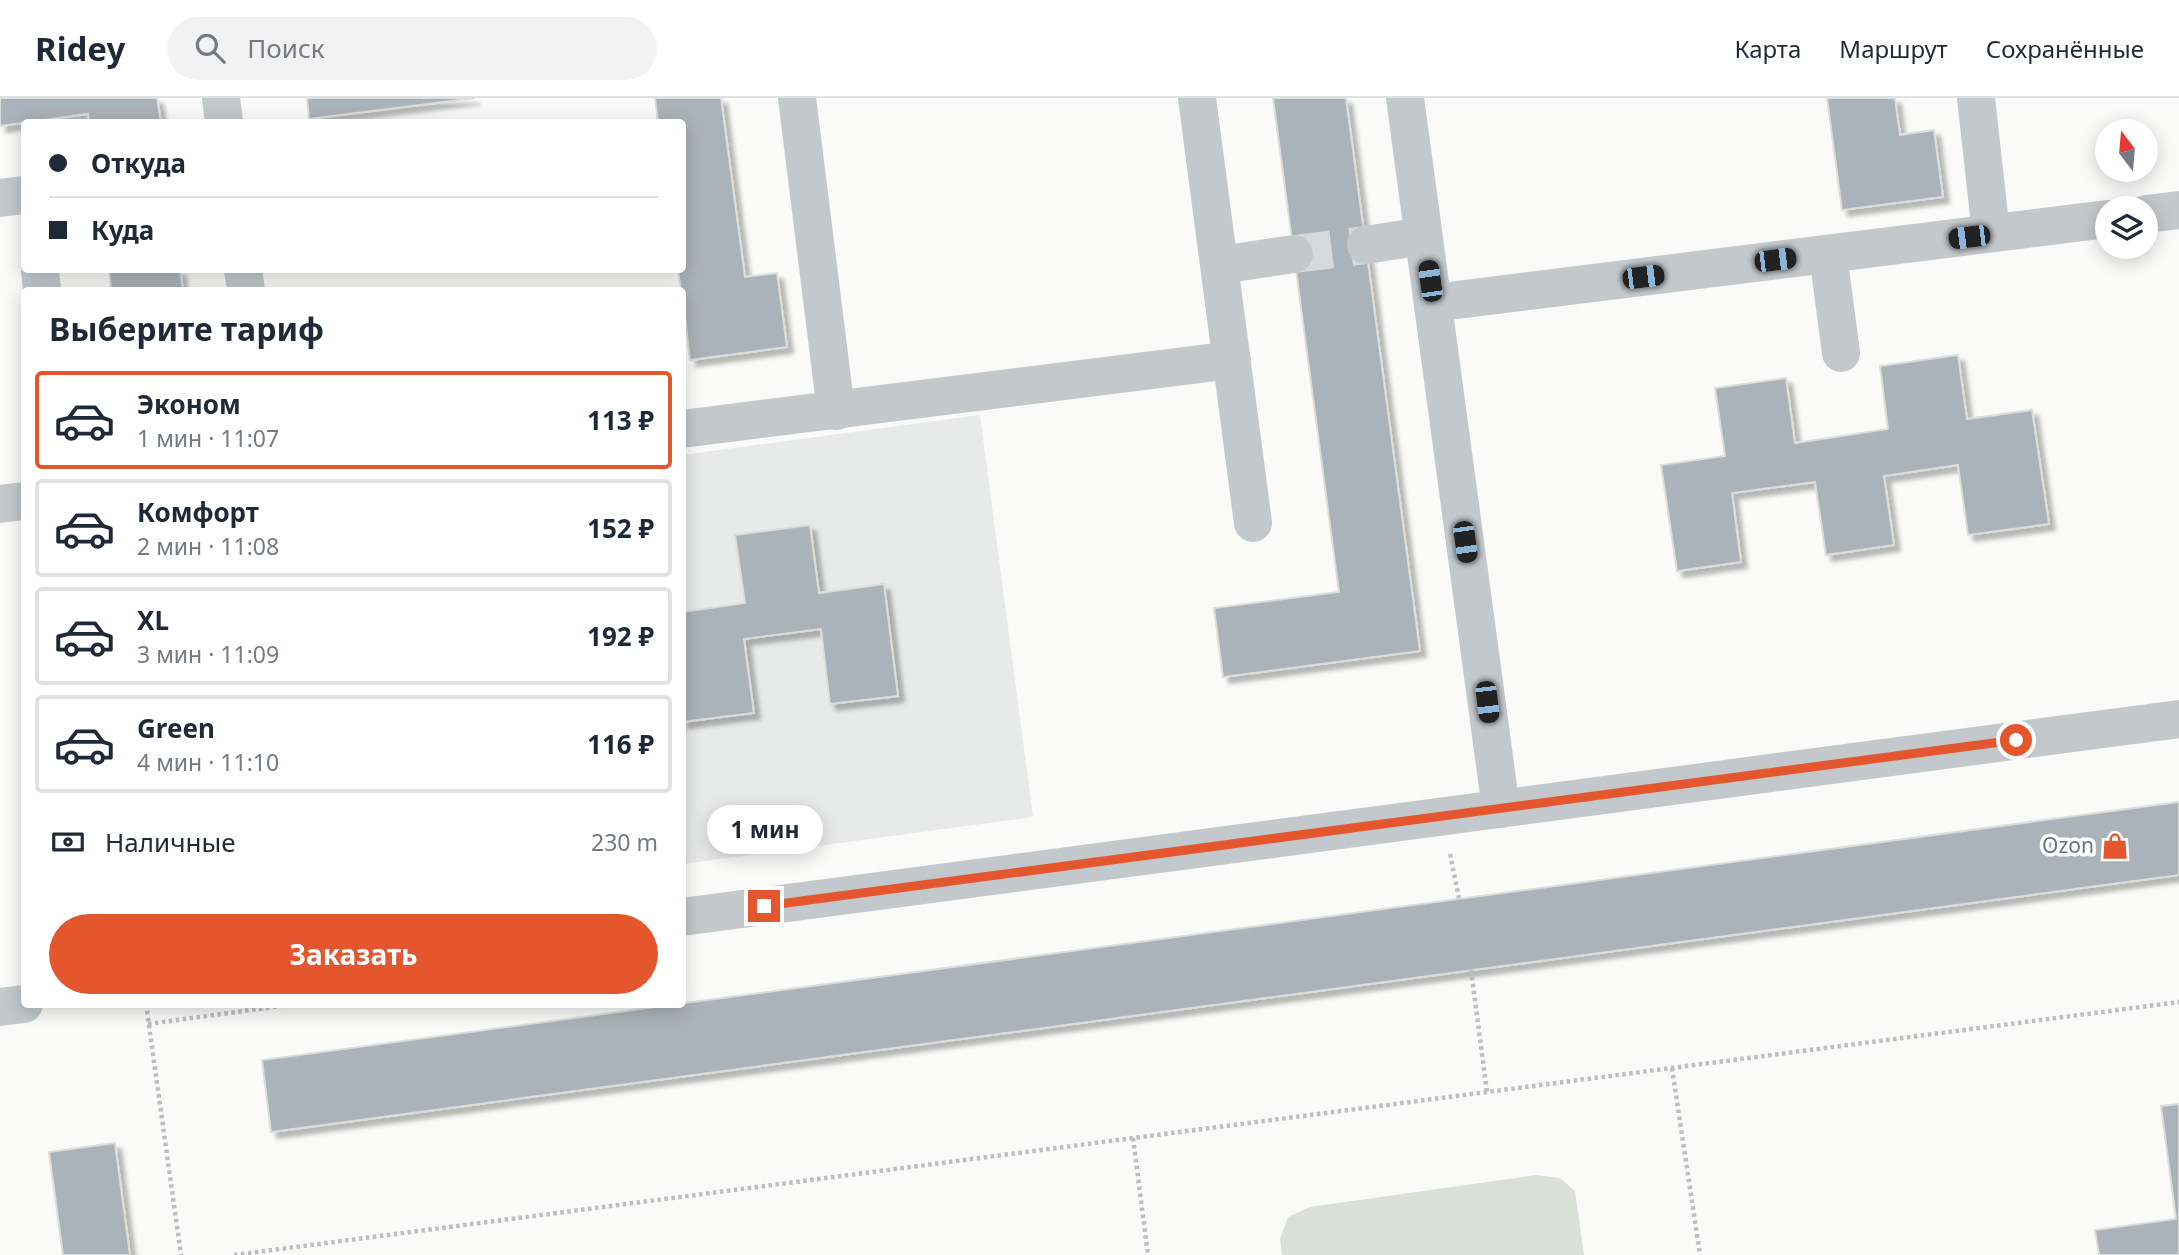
<!DOCTYPE html>
<html lang="ru">
<head>
<meta charset="utf-8">
<style>
  body { margin:0; font-family:"Noto Sans",sans-serif; background:#f2f2f3; color:#1f2937; height:100vh; display:flex; flex-direction:column; font-size:26px; white-space:nowrap }
  * { box-sizing:border-box; margin:0 }
  p { font-size:23px; color:#747a83 }
  .icon { flex:none; width:38px; height:38px; fill:none; stroke:currentColor; stroke-width:2; stroke-linecap:round; stroke-linejoin:round }
  .map { position:relative; flex:1; overflow:hidden }
  .panel { position:absolute; left:21px; top:189px; width:665px; height:721px; display:flex; flex-direction:column; background:#fff; border-radius:7px; box-shadow:0 4px 18px #0003 }
  .panel>* { flex:none }
  .top-card { position:absolute; left:21px; top:21px; width:665px; height:154px; border-radius:7px; box-shadow:0 4px 18px #0003; display:grid; align-content:center; height:154px; padding:0 28px; background:#fff }
  .needle { width:46px; rotate:344deg }
  .tools { position:absolute; left:2095px; top:21px; display:grid; gap:14px }
  .tools a { display:grid; place-items:center; width:63px; height:63px; border-radius:50%; background:#fff; box-shadow:0 4px 18px #0003; font-size:35px }
  .end { position:absolute; width:32px; height:32px; margin:-16px; border:9px solid #e4572e; background:#fff; box-shadow:0 0 0 4px #fff }
  .from { border-radius:50% }
  .bubble { position:absolute; height:49px; border-radius:24px; background:#fff; box-shadow:0 4px 18px #0003; font-size:23px; font-weight:700; line-height:49px; text-align:center }
  .car { position:absolute; width:21px; height:42px; margin:-21px -10px; border-radius:9px; box-shadow:0 0 5px 2px #0007; background:linear-gradient(#222 24%,#8ab4d8 0 40%,#222 0 76%,#8ab4d8 0 86%,#222 0) }
  .top-card b { display:flex; align-items:center; gap:24px; height:66px; font-size:26px }
  .top-card b+b { border-top:2px solid #e0e1e3 }
  .top-card i { width:18px; height:18px; background:#1f2937 }
  ul { padding:0; list-style:none }
  li { display:flex; align-items:center; gap:21px; height:98px; margin:0 14px 10px; padding:0 14px; border:4px solid #e0e1e3; border-radius:7px }
  li div { flex:1 }
  li b { display:block; font-size:26px }
  li em { font-style:normal; font-weight:700 }
  li.on { border-color:#e4572e }
  li>.icon { width:63px; height:63px; stroke-width:1.5 }
  h2 { padding:0 28px; font-size:32px; line-height:84px }
  .pay { display:flex; align-items:center; gap:18px; height:77px; padding:0 28px; font-size:26px }
  .pay p { margin-inline-start:auto }
  .cta { display:flex; gap:14px; margin-top:auto; padding:14px 28px }
  .cta a { flex:1; height:80px; border-radius:42px; background:#e4572e; color:#fff; font-size:28px; font-weight:700; line-height:80px; text-align:center }
  header { display:flex; align-items:center; gap:42px; box-sizing:border-box; height:98px; padding:0 35px; background:#fff; border-bottom:2px solid #e0e1e3 }
  header strong { font-size:33px }
  nav { display:flex; gap:38px; margin-inline-start:auto; font-size:24px }
  .search { width:490px; height:63px; background:#f2f2f3; display:flex; align-items:center; gap:18px; box-sizing:border-box; padding:0 24px; border-radius:38px; color:#747a83; font-size:26px }
  .map>svg:first-child { display:block }
</style>
</head>
<body>
<header>
<strong>Ridey</strong>
<div class="search"><svg class="icon" aria-label="search" viewBox="0 0 24 24"><circle cx="10" cy="10" r="6"/><path d="M15 15l6 6"/></svg>Поиск</div>
<nav><a>Карта</a><a>Маршрут</a><a>Сохранённые</a></nav>
</header>
<div class="map">
<svg width="2179" height="1157" viewBox="0 0 2179 1157">
  <defs>
    <filter id="shadow"><feDropShadow dx="6" dy="6" stdDeviation="2" flood-color="#0004"/></filter>
  </defs>
  <rect width="100%" height="100%" fill="#fafaf8"/>
  <polygon fill="#e8e9e9" points="980,317 1033,719 683,766 682,357"/>
  <polygon fill="#dadfd7" points="1536,1077 1560,1080 1575,1093 1584,1157 1282,1157 1280,1141 1288,1119 1310,1109"/>
  <g fill="#aab3b9" stroke="#dcdcda" stroke-width="2" filter="url(#shadow)">
    <polygon points="0,0 157,0 161,24 89,24 88,16 0,28"/>
    <polygon points="307,0 475,0 309,21"/>
    <polygon points="655,0 721,0 745,179 777,175 787,249 690,262 682,192 681,192 678,172 682,172 682,24 658,24"/>
    <polygon points="1273,0 1346,0 1420,553 1223,579 1214,510 1339,494"/>
    <polygon points="1827,0 1895,0 1900,37 1934,32 1943,99 1842,112"/>
    <polygon points="109,172 180,172 183,192 111,192"/>
    <polygon points="1958,257 1967,321 2032,312 2049,426 1968,437 1958,367 1884,378 1894,447 1826,457 1815,384 1732,395 1741,464 1677,473 1661,367 1725,358 1715,290 1786,280 1795,345 1888,331 1880,268"/>
    <polygon points="810,427 819,495 884,486 898,598 830,606 821,531 744,541 754,615 682,624 682,514 745,505 735,437"/>
    <polygon points="2179,704 2179,777 271,1034 262,962"/>
    <polygon points="2179,1006 2179,1157 2099,1157 2095,1132 2176,1121 2161,1008"/>
    <polygon points="115,1045 130,1157 63,1157 49,1054"/>
  </g>
  <g fill="none" stroke-linecap="round" stroke-linejoin="round">
    <polyline stroke="#d5d9db" stroke-width="38" stroke-dasharray="38 19" stroke-linecap="butt" points="1294,156 1366,147"/>
    <g stroke="#bbbfc2" stroke-width="4.5" stroke-dasharray="3.5 3.5" stroke-linecap="butt">
      <polyline points="1450,756 1459,800"/>
      <polyline points="1471,872 1487,994"/>
      <polyline points="146,906 181,1157"/>
      <polyline points="148,926 295,906"/>
      <polyline points="1672,970 1700,1157"/>
      <polyline points="1133,1040 1148,1157"/>
      <polyline points="234,1157 2179,904"/>
    </g>
    <g stroke="#c3c8cc" stroke-width="38">
      <polyline points="221,0 224,24"/>
      <polyline points="797,0 836,313"/>
      <polyline points="1197,0 1253,425"/>
      <polyline points="1405,0 1501,711"/>
      <polyline points="1976,0 1991,135"/>
      <polyline points="0,100 24,97"/>
      <polyline points="2146,116 2179,112"/>
      <polyline points="1366,147 1423,138"/>
      <polyline points="1828,156 1841,255"/>
      <polyline points="1220,167 1294,156"/>
      <polyline points="40,172 42,192"/>
      <polyline points="243,172 246,192"/>
      <polyline points="1433,205 2107,121"/>
      <polyline points="682,331 1232,262"/>
      <polyline points="0,406 24,403"/>
      <polyline points="682,819 2179,621"/>
      <polyline points="0,909 24,906"/>
    </g>
  </g>
  <g fill="none" stroke-linecap="round" stroke-linejoin="round">
    <polyline stroke="#e4572e" stroke-width="9" points="764,808 2016,642"/>
  </g>
  <defs>
    <symbol id="shop-bare" viewBox="-9 -9 18 18"><path d="M-5-2.5h2.3a2.7 3.5 0 0 1 5.4 0H5L5.5 6h-11ZM-1.5-2.5h3a1.5 2.3 0 0 0-3 0Z" fill="#e4572e" stroke="#fff" stroke-width="2.5" paint-order="stroke"/></symbol>
  </defs>
  <g fill-rule="evenodd">
    <use href="#shop-bare" x="2096" y="729" width="38" height="38"/>
  </g>
  <g text-anchor="middle" stroke-width="7" stroke-linejoin="round" paint-order="stroke">
    <g font-size="21" fill="#657683" stroke="#fff" text-anchor="end">
      <text x="2094" y="755">Ozon</text>
    </g>
  </g>
</svg>
<div class="tools">
<a><svg class="needle" viewBox="-14 -14 28 28"><path d="M0-13l5 13h-10z" fill="#e53935"/><path d="M0 13l5-13h-10z" fill="#747a83"/></svg></a>
<a><svg class="icon" aria-label="layers" viewBox="0 0 24 24"><path d="M12 4l9 5-9 5-9-5zM3 14l9 5 9-5"/></svg></a>
</div>
<i class="end from" style="left:2016px;top:642px"></i>
<i class="end" style="left:764px;top:808px"></i>
<div class="bubble" style="left:707px;top:707px;width:116px">1 мин</div>
<i class="car" style="left:1969px;top:139px;rotate:263deg"></i>
<i class="car" style="left:1775px;top:162px;rotate:83deg"></i>
<i class="car" style="left:1643px;top:179px;rotate:83deg"></i>
<i class="car" style="left:1430px;top:183px;rotate:352deg"></i>
<i class="car" style="left:1465px;top:444px;rotate:172deg"></i>
<i class="car" style="left:1487px;top:604px;rotate:173deg"></i>
<div class="top-card">
<b><i class="from"></i>Откуда</b>
<b><i></i>Куда</b>
</div>
<section class="panel">
<h2>Выберите тариф</h2>
<ul>
<li class="on"><svg class="icon" aria-label="car" viewBox="0 0 24 24"><path d="M5 17H2v-5l4-1 3-4h7l3 4 3 1v5h-3M9 17h6M6 11h13"/><circle cx="7" cy="17" r="2"/><circle cx="17" cy="17" r="2"/></svg><div><b>Эконом</b><p>1 мин · 11:07</p></div><em>113 ₽</em></li>
<li><svg class="icon" aria-label="car" viewBox="0 0 24 24"><path d="M5 17H2v-5l4-1 3-4h7l3 4 3 1v5h-3M9 17h6M6 11h13"/><circle cx="7" cy="17" r="2"/><circle cx="17" cy="17" r="2"/></svg><div><b>Комфорт</b><p>2 мин · 11:08</p></div><em>152 ₽</em></li>
<li><svg class="icon" aria-label="car" viewBox="0 0 24 24"><path d="M5 17H2v-5l4-1 3-4h7l3 4 3 1v5h-3M9 17h6M6 11h13"/><circle cx="7" cy="17" r="2"/><circle cx="17" cy="17" r="2"/></svg><div><b>XL</b><p>3 мин · 11:09</p></div><em>192 ₽</em></li>
<li><svg class="icon" aria-label="car" viewBox="0 0 24 24"><path d="M5 17H2v-5l4-1 3-4h7l3 4 3 1v5h-3M9 17h6M6 11h13"/><circle cx="7" cy="17" r="2"/><circle cx="17" cy="17" r="2"/></svg><div><b>Green</b><p>4 мин · 11:10</p></div><em>116 ₽</em></li>
</ul>
<div class="pay"><svg class="icon" aria-label="cash" viewBox="0 0 24 24"><path d="M3 7h18v10H3z"/><circle cx="12" cy="12" r="2"/></svg>Наличные<p>230 m</p></div>
<div class="cta"><a>Заказать</a></div>
</section>
</div>
</body>
</html>
